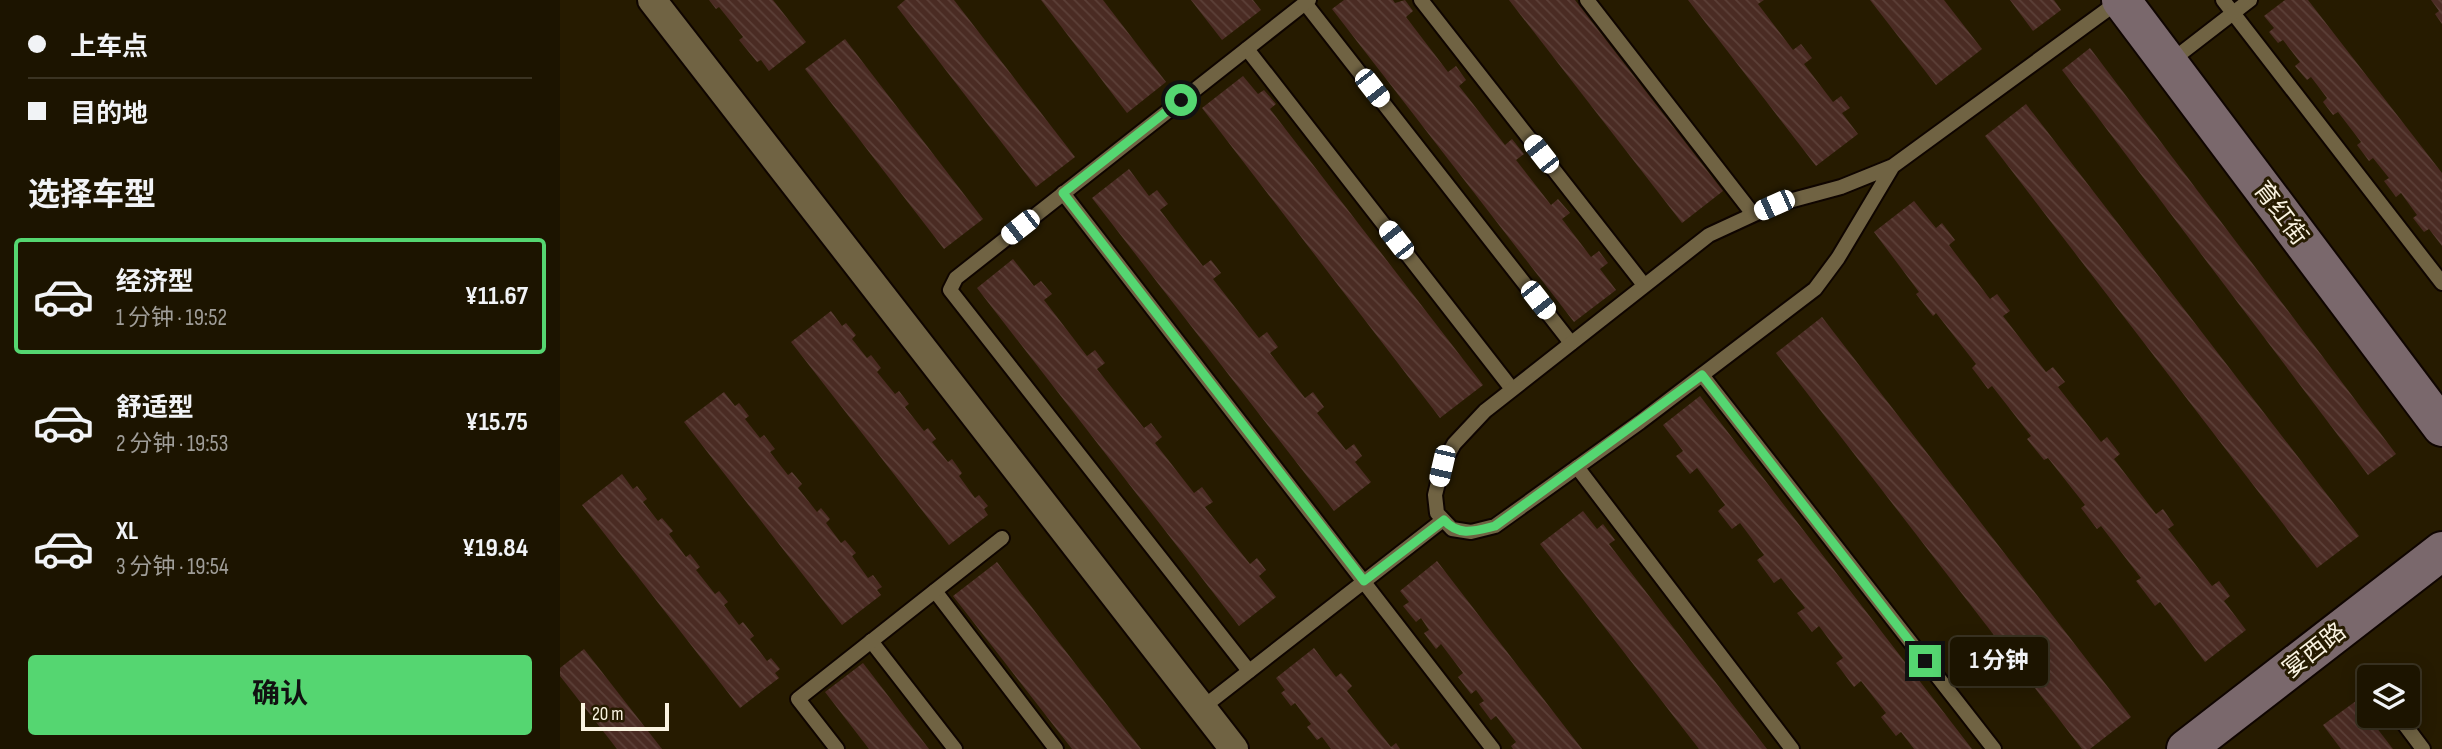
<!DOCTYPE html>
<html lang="zh">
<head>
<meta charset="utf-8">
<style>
  body { margin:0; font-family:"Sofia Sans Condensed","Noto Sans SC",sans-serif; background:#251d0a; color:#f1f3f6; height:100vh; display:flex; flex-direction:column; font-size:26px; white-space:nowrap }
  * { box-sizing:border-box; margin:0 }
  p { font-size:23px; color:#a09e99 }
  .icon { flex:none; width:38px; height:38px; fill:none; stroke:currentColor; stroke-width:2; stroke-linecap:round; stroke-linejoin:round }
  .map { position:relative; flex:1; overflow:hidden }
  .side { display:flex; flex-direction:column; background:#1c1400; width:560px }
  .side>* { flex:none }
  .hud { display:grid; align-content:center; height:154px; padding:0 28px; background:#1c1400 }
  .buttons { position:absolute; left:1797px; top:665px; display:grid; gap:14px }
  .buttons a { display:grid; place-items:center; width:63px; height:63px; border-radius:7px; background:#1c1400; box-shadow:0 4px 18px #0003,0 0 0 2px #3a3322; font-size:35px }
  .scale { position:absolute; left:21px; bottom:18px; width:88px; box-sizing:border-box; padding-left:7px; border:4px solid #faf3e1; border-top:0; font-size:19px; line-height:24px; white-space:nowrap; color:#faf3e1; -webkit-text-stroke:5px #261b00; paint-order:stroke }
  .end { position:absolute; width:32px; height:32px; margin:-16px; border:9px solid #55d671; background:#111; box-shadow:0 0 0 4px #111 }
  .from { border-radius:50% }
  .bubble { position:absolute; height:49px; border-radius:7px; background:#1c1400; box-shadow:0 4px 18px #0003,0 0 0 2px #3a3322; font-size:23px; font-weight:700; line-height:49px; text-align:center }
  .car { position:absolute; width:21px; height:42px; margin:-21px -10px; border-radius:9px; box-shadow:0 0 5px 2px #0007; background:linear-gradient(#fff 24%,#345 0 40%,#fff 0 76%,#345 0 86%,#fff 0) }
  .hud b { display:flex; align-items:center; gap:24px; height:66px; font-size:26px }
  .hud b+b { border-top:2px solid #3a3322 }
  .hud i { width:18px; height:18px; background:#f1f3f6 }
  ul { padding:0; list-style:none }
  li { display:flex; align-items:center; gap:21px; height:116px; margin:0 14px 10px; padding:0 14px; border:4px solid transparent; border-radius:7px }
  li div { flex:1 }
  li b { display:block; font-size:26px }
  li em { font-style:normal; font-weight:700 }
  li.active { border-color:#55d671 }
  li>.icon { width:63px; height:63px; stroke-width:1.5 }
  h2 { padding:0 28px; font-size:32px; line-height:84px }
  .button { display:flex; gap:14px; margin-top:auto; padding:14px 28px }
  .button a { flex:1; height:80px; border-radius:7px; background:#55d671; color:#111; font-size:28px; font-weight:700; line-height:80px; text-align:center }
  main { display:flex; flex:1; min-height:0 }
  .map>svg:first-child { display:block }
</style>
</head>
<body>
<main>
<section class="side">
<div class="hud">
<b><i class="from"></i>上车点</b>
<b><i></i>目的地</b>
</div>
<h2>选择车型</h2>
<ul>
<li class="active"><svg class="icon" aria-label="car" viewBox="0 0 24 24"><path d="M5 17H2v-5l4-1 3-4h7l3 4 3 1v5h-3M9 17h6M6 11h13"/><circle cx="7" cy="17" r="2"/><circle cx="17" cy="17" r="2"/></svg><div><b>经济型</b><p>1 分钟 · 19:52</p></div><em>¥11.67</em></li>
<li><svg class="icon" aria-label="car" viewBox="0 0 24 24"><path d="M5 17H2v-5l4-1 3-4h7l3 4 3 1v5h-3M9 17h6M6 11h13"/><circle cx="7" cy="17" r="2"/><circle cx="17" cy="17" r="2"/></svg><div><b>舒适型</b><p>2 分钟 · 19:53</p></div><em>¥15.75</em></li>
<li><svg class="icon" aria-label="car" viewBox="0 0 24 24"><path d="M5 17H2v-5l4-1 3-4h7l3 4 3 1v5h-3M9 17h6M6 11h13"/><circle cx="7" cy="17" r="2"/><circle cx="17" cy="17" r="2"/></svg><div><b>XL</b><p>3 分钟 · 19:54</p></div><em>¥19.84</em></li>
</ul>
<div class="button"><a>确认</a></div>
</section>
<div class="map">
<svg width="1882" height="749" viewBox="0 0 1882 749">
  <defs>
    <pattern id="building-back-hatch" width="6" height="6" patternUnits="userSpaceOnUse" patternTransform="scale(1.75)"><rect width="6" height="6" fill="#4a2b23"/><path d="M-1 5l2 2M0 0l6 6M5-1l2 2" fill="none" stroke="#5c4038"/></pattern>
  </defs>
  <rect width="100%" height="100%" fill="#261b00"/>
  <g fill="url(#building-back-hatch)">
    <polygon points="149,0 213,0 246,42 209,71 201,60 197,62 179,40 183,37 159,7 156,9"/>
    <polygon points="345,0 394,0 515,157 476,187 337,7"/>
    <polygon points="481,0 543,0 606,82 567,113"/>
    <polygon points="631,0 693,0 701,10 662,40"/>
    <polygon points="784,0 833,0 835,3 845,0 853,11 846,17 888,72 896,66 906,80 899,86 945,145 952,139 964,154 956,160 991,205 998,199 1010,213 1002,219 1031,257 1039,251 1048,263 1040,269 1056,290 1014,322 772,9"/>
    <polygon points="949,0 1015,0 1163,191 1122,223"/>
    <polygon points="1128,0 1204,0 1198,4 1233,50 1241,44 1252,58 1244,64 1273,102 1281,96 1290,108 1282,113 1298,134 1256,166"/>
    <polygon points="1310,0 1384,0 1422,49 1376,85"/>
    <polygon points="1450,0 1494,0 1501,10 1473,31"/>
    <polygon points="1725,0 1748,0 1882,173 1882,246 1869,229 1864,232 1853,218 1857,215 1841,193 1836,197 1824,181 1829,178 1813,158 1809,161 1797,145 1801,142 1778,112 1773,115 1763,102 1767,98 1751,77 1747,80 1735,66 1740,62 1723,40 1718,43 1709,32 1714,28 1704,16"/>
    <polygon points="1871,0 1882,0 1882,24 1875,14 1879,11"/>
    <polygon points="285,39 423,219 384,249 245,69"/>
    <polygon points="1530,48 1836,454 1808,475 1502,70"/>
    <polygon points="683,76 698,94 704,90 716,104 710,109 923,385 880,418 642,108"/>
    <polygon points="1466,104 1799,536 1757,568 1425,136"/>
    <polygon points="569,169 589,196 597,190 608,204 600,210 643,266 651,260 661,273 653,279 699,338 707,332 718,347 710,353 745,398 753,392 764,407 757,413 786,450 794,444 802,456 795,462 811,482 774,511 532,198"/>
    <polygon points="1354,201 1376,228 1382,223 1395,240 1389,245 1430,299 1437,294 1450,311 1443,316 1486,372 1493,367 1505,382 1498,387 1541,442 1547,437 1560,454 1554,459 1596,514 1603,509 1614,525 1608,529 1652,586 1659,581 1670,596 1664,601 1686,630 1645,662 1600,602 1595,606 1576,581 1581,578 1541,526 1537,529 1521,508 1525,505 1488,458 1484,460 1467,439 1471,436 1432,386 1428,389 1412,368 1416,364 1376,313 1373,316 1356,294 1359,292 1314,232"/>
    <polygon points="453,259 474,286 481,281 492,294 484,300 527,356 535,350 545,363 537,369 584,428 591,423 602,437 595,443 634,493 642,487 653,502 645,507 690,564 697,558 706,570 699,576 716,597 679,626 417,288"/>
    <polygon points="271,311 282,326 286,323 296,335 292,339 307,358 311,355 321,368 317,372 335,394 339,391 349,404 345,407 364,431 368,428 376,439 372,442 388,462 392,459 402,473 399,476 415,498 419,495 428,506 424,509 428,515 389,545 231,342"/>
    <polygon points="1262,317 1571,717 1530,749 1522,749 1216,353"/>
    <polygon points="164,392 175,406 179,403 189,416 185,419 200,438 204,435 215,449 210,452 228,475 232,472 242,484 238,488 257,512 261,508 270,519 266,523 281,543 285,540 296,553 292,556 308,578 313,575 322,587 317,590 321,595 282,625 124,422"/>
    <polygon points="1140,396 1412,749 1354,749 1341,732 1336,736 1321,717 1326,713 1301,681 1294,687 1276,663 1283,658 1259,626 1252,632 1237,613 1245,608 1221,578 1214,583 1197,560 1204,555 1180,523 1172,529 1158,511 1165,505 1137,468 1130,474 1116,456 1123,451 1103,425"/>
    <polygon points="62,474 73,489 77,486 87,499 83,502 98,521 102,518 113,531 109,534 126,557 130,554 140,567 136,570 155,594 159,591 168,602 164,605 179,625 183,622 194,636 190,639 207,661 211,658 220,669 215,673 219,678 180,708 22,505"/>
    <polygon points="1023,511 1037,529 1043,524 1055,540 1049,544 1207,749 1139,749 980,544"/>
    <polygon points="877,561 1022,749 953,749 951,746 956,742 936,716 931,720 919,704 924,701 916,690 911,694 898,677 903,673 881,644 876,649 864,633 869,630 861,618 856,622 843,606 849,602 840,591"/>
    <polygon points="437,562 581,749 512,749 393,596"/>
    <polygon points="754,648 776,677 781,673 792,686 787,691 831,747 836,743 840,749 771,749 762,737 757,740 747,727 751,724 735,703 731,706 721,693 725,690 716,678"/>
    <polygon points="24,649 102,749 57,749 0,676 0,668"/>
    <polygon points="303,663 369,749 309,749 265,692"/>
    <polygon points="1796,701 1833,749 1781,749 1763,725"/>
  </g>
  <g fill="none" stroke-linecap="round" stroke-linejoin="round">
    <defs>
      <g id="lane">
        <polyline points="861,0 1084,285"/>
        <polyline points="1027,0 1193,214"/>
        <polyline points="1663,0 1882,283"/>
        <polyline points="745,3 1011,343"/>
        <polyline points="687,49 952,389"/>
        <polyline points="1611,61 1690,0"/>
        <polyline points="1333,166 1278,258 1255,289 1080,422 935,526 911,532 892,529 877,513 875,495 882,466 894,444 925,411 1149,235 1214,205 1281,187 1333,166 1559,1"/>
        <polyline points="503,193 933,749"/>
        <polyline points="1142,375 1434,749"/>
        <polyline points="1017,467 1232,749"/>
        <polyline points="375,591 496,749"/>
        <polyline points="311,641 395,749"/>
        <polyline points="689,671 390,290 396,278 749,0"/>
        <polyline points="642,708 883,520"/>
        <polyline points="1842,721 1863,749"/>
        <polyline points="277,749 238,699 442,538"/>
      </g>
      <polyline id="street" points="92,0 674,749"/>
      <g id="secondary">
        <polyline points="1561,0 1882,427"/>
        <polyline points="1626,749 1882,551"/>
      </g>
    </defs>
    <use href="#lane" stroke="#0f0500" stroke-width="18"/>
    <use href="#street" stroke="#0f0500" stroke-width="32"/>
    <use href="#secondary" stroke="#0f0500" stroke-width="42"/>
    <use href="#lane" stroke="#706343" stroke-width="14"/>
    <use href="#street" stroke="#706343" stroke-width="28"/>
    <use href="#secondary" stroke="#7a686c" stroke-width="38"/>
  </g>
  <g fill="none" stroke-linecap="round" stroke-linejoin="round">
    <path stroke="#55d671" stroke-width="9" d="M621 100 503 193 804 581 884 520C899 537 915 531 935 526L1142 375 1365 661"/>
  </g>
  <g text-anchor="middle" stroke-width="6" stroke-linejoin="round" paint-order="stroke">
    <g font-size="24" fill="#faf3e1" stroke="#261b00">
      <text transform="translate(1721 213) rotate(53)" y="8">育红街</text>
      <text transform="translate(1754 650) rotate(-38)" y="8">宴西路</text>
    </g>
  </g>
</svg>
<div class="buttons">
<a><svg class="icon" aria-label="layers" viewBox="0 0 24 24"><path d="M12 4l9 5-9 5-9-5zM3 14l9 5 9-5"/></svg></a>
</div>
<div class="scale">20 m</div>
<i class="end from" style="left:621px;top:100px"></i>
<i class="end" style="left:1365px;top:661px"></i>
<div class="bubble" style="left:1390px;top:637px;width:98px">1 分钟</div>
<i class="car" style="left:812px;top:88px;rotate:142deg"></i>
<i class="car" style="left:981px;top:154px;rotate:322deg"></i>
<i class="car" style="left:1214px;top:205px;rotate:246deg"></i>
<i class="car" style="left:460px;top:227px;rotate:232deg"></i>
<i class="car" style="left:836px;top:240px;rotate:322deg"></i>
<i class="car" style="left:978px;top:300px;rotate:142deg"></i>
<i class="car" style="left:882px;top:466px;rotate:193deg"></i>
</div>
</main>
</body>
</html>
